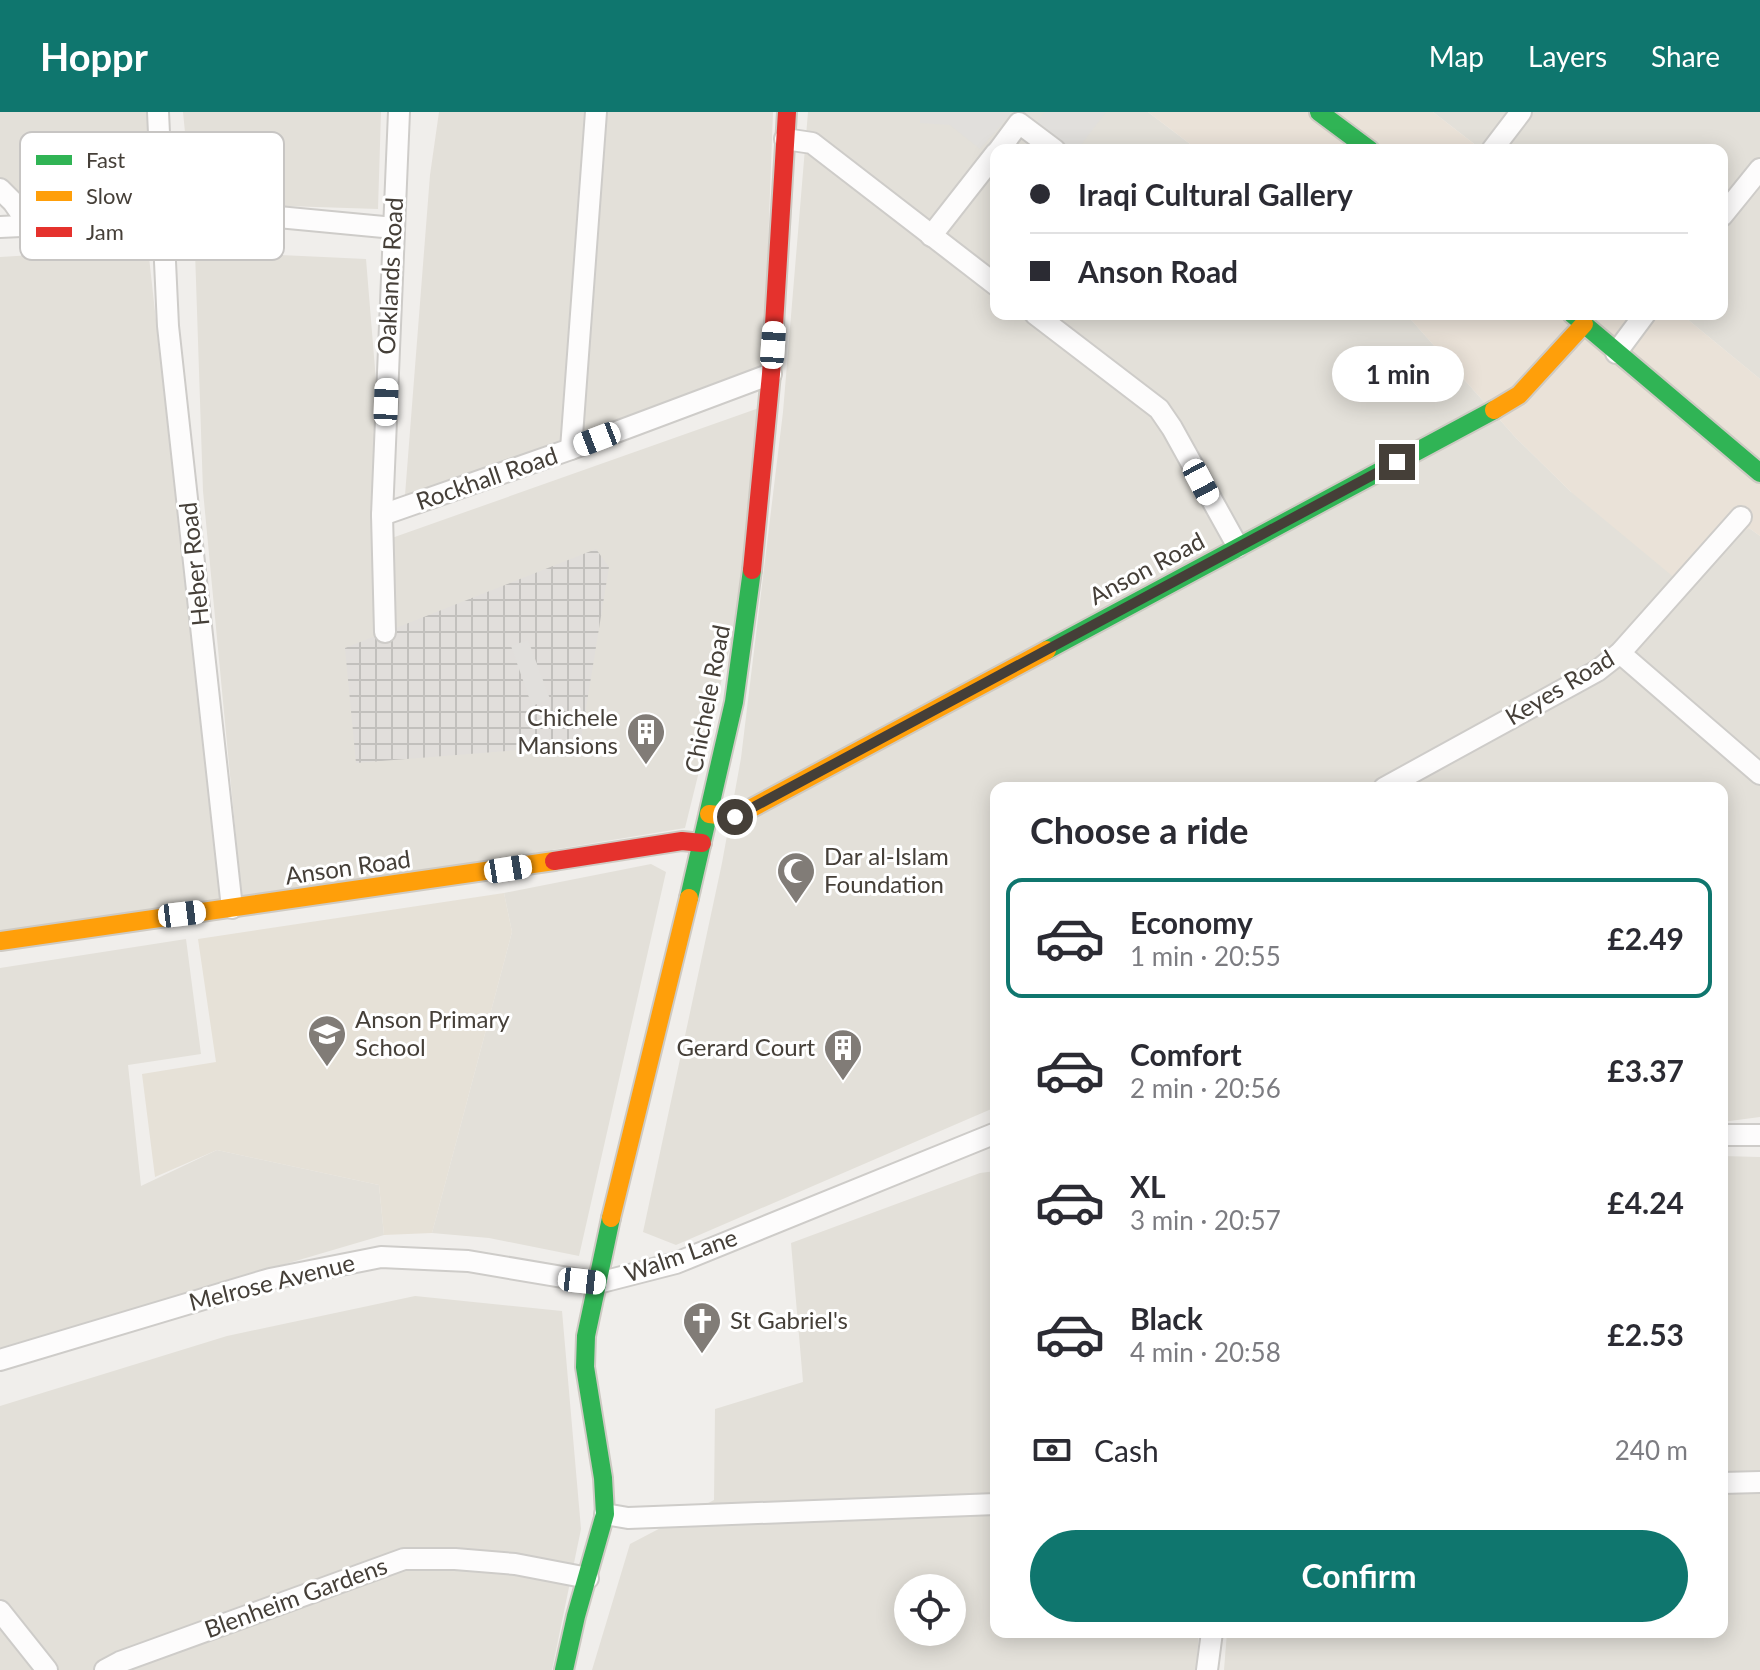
<!DOCTYPE html>
<html lang="en">
<head>
<meta charset="utf-8">
<style>
  body { margin:0; font-family:Lato,sans-serif; background:#f2f2f3; color:#2b2b33; height:100vh; display:flex; flex-direction:column; font-size:30px; white-space:nowrap }
  * { box-sizing:border-box; margin:0 }
  p { font-size:26px; color:#7c7c81 }
  .icon { flex:none; width:44px; height:44px; fill:none; stroke:currentColor; stroke-width:2; stroke-linecap:round; stroke-linejoin:round }
  .map { position:relative; flex:1; overflow:hidden }
  .drawer { position:absolute; left:990px; top:670px; width:738px; height:856px; display:flex; flex-direction:column; background:#fff; border-radius:16px; box-shadow:0 4px 20px #0003 }
  .drawer>* { flex:none }
  .guide { position:absolute; left:990px; top:32px; width:738px; height:176px; border-radius:16px; box-shadow:0 4px 20px #0003; display:grid; align-content:center; height:176px; padding:0 40px; background:#fff }
  .tools { position:absolute; left:894px; top:1462px; display:grid; gap:16px }
  .tools a { display:grid; place-items:center; width:72px; height:72px; border-radius:50%; background:#fff; box-shadow:0 4px 20px #0003; font-size:40px }
  .end { position:absolute; width:36px; height:36px; margin:-18px; border:10px solid #453f38; background:#fff; box-shadow:0 0 0 4px #fff }
  .from { border-radius:50% }
  .bubble { position:absolute; height:56px; border-radius:28px; background:#fff; box-shadow:0 4px 20px #0003; font-size:26px; font-weight:700; line-height:56px; text-align:center }
  .car { position:absolute; width:24px; height:48px; margin:-24px -12px; border-radius:10px; box-shadow:0 0 6px 2px #0007; background:linear-gradient(#fff 24%,#345 0 40%,#fff 0 76%,#345 0 86%,#fff 0) }
  .guide b { display:flex; align-items:center; gap:28px; height:76px; font-size:30px }
  .guide b+b { border-top:2px solid #e1e1e2 }
  .guide i { width:20px; height:20px; background:#2b2b33 }
  ul { padding:0; list-style:none }
  li { display:flex; align-items:center; gap:24px; height:120px; margin:0 16px 12px; padding:0 24px; border:4px solid transparent; border-radius:16px }
  li div { flex:1 }
  li b { display:block; font-size:30px }
  li em { font-style:normal; font-weight:700 }
  li.active { border-color:#0f766e }
  li>.icon { width:72px; height:72px; stroke-width:1.5 }
  h2 { padding:0 40px; font-size:36px; line-height:96px }
  .pay { display:flex; align-items:center; gap:20px; height:88px; padding:0 40px; font-size:30px }
  .pay p { margin-inline-start:auto }
  .action { display:flex; gap:16px; margin-top:auto; padding:16px 40px }
  .action a { flex:1; height:92px; border-radius:48px; background:#0f766e; color:#fff; font-size:32px; font-weight:700; line-height:92px; text-align:center }
  header { display:flex; align-items:center; gap:48px; box-sizing:border-box; height:112px; padding:0 40px; background:#0f766e; color:#fff }
  header strong { font-size:38px }
  nav { display:flex; gap:44px; margin-inline-start:auto; font-size:28px }
  .map>svg:first-child { display:block }
</style>
</head>
<body>
<header>
<strong>Hoppr</strong>
<nav><a>Map</a><a>Layers</a><a>Share</a></nav>
</header>
<div class="map">
<svg width="1760" height="1558" viewBox="0 0 1760 1558">
  <defs>
    <pattern id="industrial-grid" width="8" height="8" patternUnits="userSpaceOnUse" patternTransform="scale(2)"><rect width="8" height="8" fill="#e1dedb"/><path d="M0 4h8M4 0v8" fill="none" stroke="#c2c0bd"/></pattern>
  </defs>
  <rect width="100%" height="100%" fill="#f0eeeb"/>
  <g fill="#e3e0d9" fill-rule="evenodd">
    <polygon points="0,0 150,0 152,85 0,94"/>
    <polygon points="183,0 381,0 378,97 192,91"/>
    <polygon points="439,0 773,0 763,268 404,396 430,63"/>
    <polygon points="808,0 1148,0 1198,38 996,38 996,202 1406,202 1516,326 1571,380 1749,416 1760,424 1760,1005 1722,1010 1722,676 996,676 996,995 676,1133 643,1120 722,751 741,646 783,300"/>
    <polygon points="1433,0 1760,0 1760,267 1681,202 1722,202 1722,38 1482,38"/>
    <polygon points="148,136 220,791 0,820 0,145"/>
    <polygon points="195,139 366,147 389,427 759,296 738,502 685,716 242,789 203,379"/>
    <polygon points="651,752 666,760 579,1144 489,1126 432,1121 512,820 504,781"/>
    <polygon points="186,827 201,942 128,953 141,1074 217,1038 379,1073 384,1123 0,1236 0,856"/>
    <polygon points="1722,1044 1760,1045 1760,1558 1224,1558 1227,1520 1722,1520"/>
    <path d="M996 1059V1520H1199L1196 1558H592L630 1432 714 1388 715 1297 803 1270 791 1131 980 1061ZM908 1476H952V1520H908Z"/>
    <polygon points="415,1184 562,1199 581,1417 552,1558 0,1558 0,1294 227,1224"/>
  </g>
  <g fill="#eae2d8">
    <polygon points="1148,0 1433,0 1482,38 1198,38"/>
    <polygon points="1406,202 1681,202 1760,267 1760,424 1749,416 1676,467 1571,380 1516,326"/>
  </g>
  <polygon fill="url(#industrial-grid)" points="596,437 609,455 580,633 356,651 345,536"/>
  <polygon fill="#e6e1d7" points="504,781 512,820 432,1121 384,1123 379,1073 217,1038 155,1065 142,962 216,950 198,827"/>
  <g fill="#e1dfdc">
    <polygon points="920,0 1009,0 1011,2 980,37 950,13 920,11"/>
    <polygon points="1045,0 1106,0 1077,38 1063,38 1033,15"/>
    <polygon points="528,528 550,587 532,594 511,534"/>
  </g>
  <g fill="none" stroke-linecap="round" stroke-linejoin="round">
    <defs>
      <g id="street">
        <polyline points="158,0 168,214 232,796"/>
        <polyline points="785,27 812,31 996,173"/>
        <polyline points="999,38 1019,11 1055,38"/>
        <polyline points="1492,38 1521,0"/>
        <polyline points="0,77 13,90 29,113"/>
        <polyline points="1722,104 1760,57"/>
        <polyline points="0,115 257,103 394,116"/>
        <polyline points="931,124 996,41"/>
        <polyline points="1035,202 1159,297 1172,316 1238,435"/>
        <polyline points="1616,241 1645,202"/>
        <polyline points="571,337 596,0"/>
        <polyline points="382,403 571,337 771,262"/>
        <polyline points="385,520 382,403 399,0"/>
        <polyline points="1620,541 1760,662"/>
        <polyline points="1384,676 1597,559 1620,541 1741,405"/>
        <polyline points="1722,1023 1760,1023"/>
        <polyline points="0,1248 270,1167 381,1145 468,1149 598,1171 676,1151 996,1021"/>
        <polyline points="1722,1371 1760,1370"/>
        <polyline points="605,1402 628,1406 996,1392"/>
        <polyline points="0,1499 47,1558"/>
        <polyline points="105,1558 120,1550 404,1447 455,1447 515,1452 588,1466"/>
        <polyline points="1207,1558 1212,1520"/>
      </g>
      <g id="fast">
        <polyline points="1319,0 1370,38"/>
        <polyline points="1572,202 1760,361"/>
        <polyline points="1047,538 1494,298"/>
        <polyline points="689,786 734,590 752,458"/>
        <polyline points="564,1558 576,1504 605,1402 603,1366 585,1255 586,1224 611,1106"/>
      </g>
      <g id="slow">
        <polyline points="1494,298 1519,283 1584,212"/>
        <polyline points="709,702 735,705 1047,538"/>
        <polyline points="0,829 554,749"/>
        <polyline points="611,1106 689,786"/>
      </g>
      <g id="jam">
        <polyline points="752,458 771,262 787,0"/>
        <polyline points="554,749 682,729 702,731"/>
      </g>
    </defs>
    <use href="#street" stroke="#ceccc9" stroke-width="24"/>
    <use href="#fast" stroke="#cecac3" stroke-width="22"/>
    <use href="#slow" stroke="#cecac3" stroke-width="22"/>
    <use href="#jam" stroke="#cecac3" stroke-width="22"/>
    <use href="#street" stroke="#fdfcfc" stroke-width="20"/>
    <use href="#fast" stroke="#30b455" stroke-width="18"/>
    <use href="#slow" stroke="#ff9f0a" stroke-width="18"/>
    <use href="#jam" stroke="#e5322d" stroke-width="18"/>
  </g>
  <g fill="none" stroke-linecap="round" stroke-linejoin="round">
    <polyline stroke="#453f38" stroke-width="10" points="735,705 1397,350"/>
  </g>
  <defs>
    <symbol id="building-pin" viewBox="-11 -11 22 30"><path d="M0 17L-7.5 6A9.5 9.5 0 1 1 7.5 6Z" fill="#817c77" stroke="#fff"/><path d="M-4-6H4V6H1V3H-1V6H-4ZM-2.5-4.3h1.7v1.8h-1.7ZM.8-4.3h1.7v1.8H.8ZM-2.5-1h1.7V.8h-1.7ZM.8-1h1.7V.8H.8Z" fill="#fff"/></symbol>
    <symbol id="mosque-pin" viewBox="-11 -11 22 30"><path d="M0 17L-7.5 6A9.5 9.5 0 1 1 7.5 6Z" fill="#817c77" stroke="#fff"/><path d="M3.5-4.9A6 6 0 1 0 3.5 4.9A5 5 0 1 1 3.5-4.9Z" fill="#fff"/></symbol>
    <symbol id="school-pin" viewBox="-11 -11 22 30"><path d="M0 17L-7.5 6A9.5 9.5 0 1 1 7.5 6Z" fill="#817c77" stroke="#fff"/><path d="M0-5L7-2L0 1L-7-2ZM-4 1L0 2.5L4 1V4Q0 6-4 4Z" fill="#fff"/></symbol>
    <symbol id="church-pin" viewBox="-11 -11 22 30"><path d="M0 17L-7.5 6A9.5 9.5 0 1 1 7.5 6Z" fill="#817c77" stroke="#fff"/><path d="M-1.2-6h2.4v3.5h3.3v2.4h-3.3V6h-2.4V-.1h-3.3v-2.4h3.3Z" fill="#fff"/></symbol>
  </defs>
  <g fill-rule="evenodd">
    <use href="#building-pin" x="624" y="598" width="44" height="60"/>
    <use href="#mosque-pin" x="774" y="737" width="44" height="60"/>
    <use href="#school-pin" x="305" y="900" width="44" height="60"/>
    <use href="#building-pin" x="821" y="914" width="44" height="60"/>
    <use href="#church-pin" x="680" y="1187" width="44" height="60"/>
  </g>
  <g text-anchor="middle" stroke-width="6" stroke-linejoin="round" paint-order="stroke">
    <g font-size="24" fill="#453f38" stroke="#fff">
      <text transform="translate(391 164) rotate(-87)" y="8">Oaklands Road</text>
      <text transform="translate(487 367) rotate(-19)" y="8">Rockhall Road</text>
      <text transform="translate(195 452) rotate(-96)" y="8">Heber Road</text>
      <text transform="translate(1147 457) rotate(-28)" y="8">Anson Road</text>
      <text transform="translate(1560 576) rotate(-31)" y="8">Keyes Road</text>
      <text transform="translate(708 587) rotate(-79)" y="8">Chichele Road</text>
      <text transform="translate(348 756) rotate(-8)" y="8">Anson Road</text>
      <text transform="translate(681 1144) rotate(-19)" y="8">Walm Lane</text>
      <text transform="translate(272 1171) rotate(-14)" y="8">Melrose Avenue</text>
      <text transform="translate(296 1486) rotate(-20)" y="8">Blenheim Gardens</text>
    </g>
    <g font-size="24" fill="#453f38" stroke="#fff" text-anchor="start">
      <text x="618" y="614" text-anchor="end">Chichele<tspan x="618" dy="28">Mansions</tspan></text>
      <text x="824" y="753">Dar al-Islam<tspan x="824" dy="28">Foundation</tspan></text>
      <text x="355" y="916">Anson Primary<tspan x="355" dy="28">School</tspan></text>
      <text x="815" y="944" text-anchor="end">Gerard Court</text>
      <text x="730" y="1217">St Gabriel's</text>
    </g>
  </g>
  <rect x="20" y="20" width="264" height="128" rx="12" fill="#fff" stroke="#c7c5c3" stroke-width="2"/>
  <rect x="36" y="43" width="36" height="10" fill="#30b455"/>
  <rect x="36" y="79" width="36" height="10" fill="#ff9f0a"/>
  <rect x="36" y="115" width="36" height="10" fill="#e5322d"/>
  <g font-size="22" fill="#453f38">
    <text x="86" y="56">Fast</text>
    <text x="86" y="92">Slow</text>
    <text x="86" y="128">Jam</text>
  </g>
</svg>
<div class="tools">
<a><svg class="icon" aria-label="locate" viewBox="0 0 24 24"><circle cx="12" cy="12" r="6"/><path d="M12 2v4M12 18v4M2 12h4M18 12h4"/></svg></a>
</div>
<i class="end from" style="left:735px;top:705px"></i>
<i class="end" style="left:1397px;top:350px"></i>
<div class="bubble" style="left:1332px;top:234px;width:132px">1 min</div>
<i class="car" style="left:773px;top:233px;rotate:4deg"></i>
<i class="car" style="left:386px;top:290px;rotate:2deg"></i>
<i class="car" style="left:597px;top:327px;rotate:249deg"></i>
<i class="car" style="left:1201px;top:370px;rotate:152deg"></i>
<i class="car" style="left:508px;top:757px;rotate:81deg"></i>
<i class="car" style="left:182px;top:802px;rotate:83deg"></i>
<i class="car" style="left:582px;top:1169px;rotate:96deg"></i>
<div class="guide">
<b><i class="from"></i>Iraqi Cultural Gallery</b>
<b><i></i>Anson Road</b>
</div>
<section class="drawer">
<h2>Choose a ride</h2>
<ul>
<li class="active"><svg class="icon" aria-label="car" viewBox="0 0 24 24"><path d="M5 17H2v-5l4-1 3-4h7l3 4 3 1v5h-3M9 17h6M6 11h13"/><circle cx="7" cy="17" r="2"/><circle cx="17" cy="17" r="2"/></svg><div><b>Economy</b><p>1 min · 20:55</p></div><em>£2.49</em></li>
<li><svg class="icon" aria-label="car" viewBox="0 0 24 24"><path d="M5 17H2v-5l4-1 3-4h7l3 4 3 1v5h-3M9 17h6M6 11h13"/><circle cx="7" cy="17" r="2"/><circle cx="17" cy="17" r="2"/></svg><div><b>Comfort</b><p>2 min · 20:56</p></div><em>£3.37</em></li>
<li><svg class="icon" aria-label="car" viewBox="0 0 24 24"><path d="M5 17H2v-5l4-1 3-4h7l3 4 3 1v5h-3M9 17h6M6 11h13"/><circle cx="7" cy="17" r="2"/><circle cx="17" cy="17" r="2"/></svg><div><b>XL</b><p>3 min · 20:57</p></div><em>£4.24</em></li>
<li><svg class="icon" aria-label="car" viewBox="0 0 24 24"><path d="M5 17H2v-5l4-1 3-4h7l3 4 3 1v5h-3M9 17h6M6 11h13"/><circle cx="7" cy="17" r="2"/><circle cx="17" cy="17" r="2"/></svg><div><b>Black</b><p>4 min · 20:58</p></div><em>£2.53</em></li>
</ul>
<div class="pay"><svg class="icon" aria-label="cash" viewBox="0 0 24 24"><path d="M3 7h18v10H3z"/><circle cx="12" cy="12" r="2"/></svg>Cash<p>240 m</p></div>
<div class="action"><a>Confirm</a></div>
</section>
</div>
</body>
</html>
